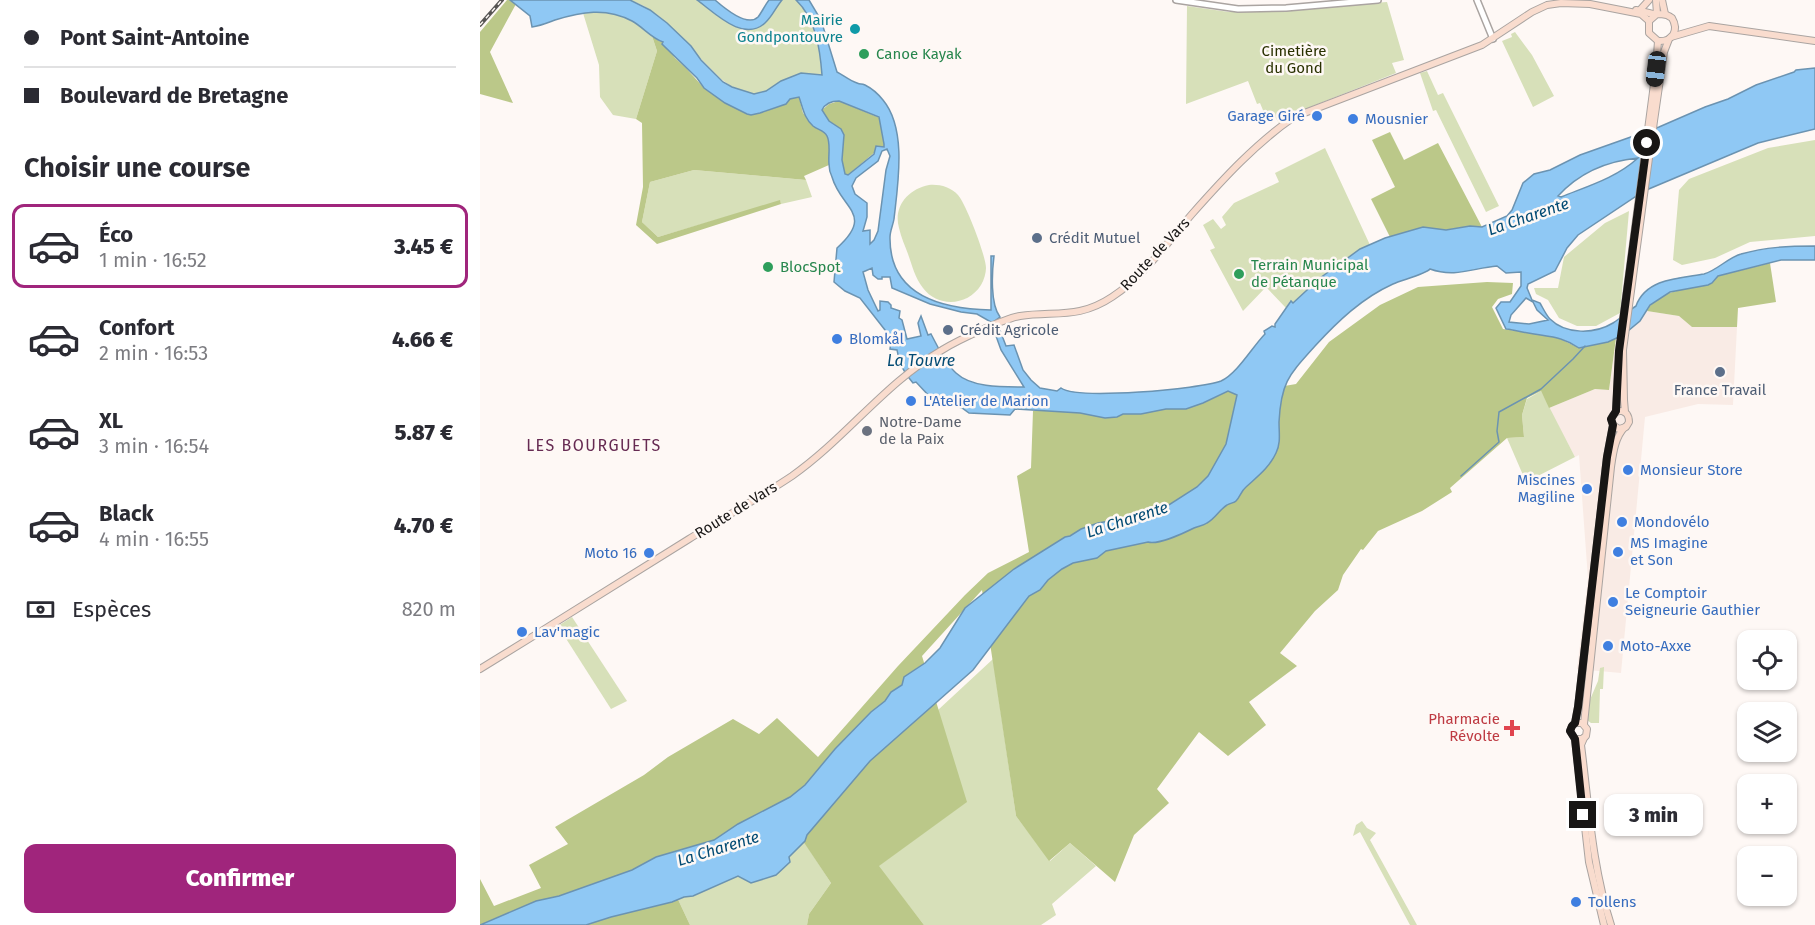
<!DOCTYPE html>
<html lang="fr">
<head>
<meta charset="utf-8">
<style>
  body { margin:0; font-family:"Fira Sans",sans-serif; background:#f7f7f7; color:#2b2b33; height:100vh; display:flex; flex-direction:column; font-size:22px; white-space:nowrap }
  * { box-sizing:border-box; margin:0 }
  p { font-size:20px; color:#7c7c81 }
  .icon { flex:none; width:33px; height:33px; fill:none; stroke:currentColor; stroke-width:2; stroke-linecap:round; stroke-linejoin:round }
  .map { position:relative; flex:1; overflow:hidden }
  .side { display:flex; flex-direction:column; background:#fff; width:480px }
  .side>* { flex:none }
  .hud { display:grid; align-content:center; height:132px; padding:0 24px; background:#fff }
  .buttons { position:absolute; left:1257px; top:630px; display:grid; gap:12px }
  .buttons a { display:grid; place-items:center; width:60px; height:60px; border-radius:12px; background:#fff; box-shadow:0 2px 4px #0004; font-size:30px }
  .end { position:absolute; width:27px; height:27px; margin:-14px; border:8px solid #181615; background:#fff; box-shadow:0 0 0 3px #fff }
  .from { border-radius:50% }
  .bubble { position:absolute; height:42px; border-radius:12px; background:#fff; box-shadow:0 2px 4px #0004; font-size:20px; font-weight:800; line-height:42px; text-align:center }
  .car { position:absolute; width:18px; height:36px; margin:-18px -9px; border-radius:8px; box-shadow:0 0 4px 2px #0007; background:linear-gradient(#222 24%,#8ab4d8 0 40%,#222 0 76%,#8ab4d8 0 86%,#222 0) }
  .hud b { display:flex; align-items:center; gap:21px; height:57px; font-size:22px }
  .hud b+b { border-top:2px solid #e1e1e2 }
  .hud i { width:15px; height:15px; background:#2b2b33 }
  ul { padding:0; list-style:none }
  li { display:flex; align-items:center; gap:18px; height:84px; margin:0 12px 9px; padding:0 12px; border:3px solid transparent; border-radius:12px }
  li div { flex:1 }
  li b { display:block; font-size:22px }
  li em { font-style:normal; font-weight:800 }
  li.active { border-color:#a0257c }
  li>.icon { width:54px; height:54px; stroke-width:1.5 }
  h2 { padding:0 24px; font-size:27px; line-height:72px }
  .pay { display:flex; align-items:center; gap:15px; height:66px; padding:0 24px; font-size:22px }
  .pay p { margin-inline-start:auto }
  .action { display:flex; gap:12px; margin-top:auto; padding:12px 24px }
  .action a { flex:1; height:69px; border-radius:12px; background:#a0257c; color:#fff; font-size:24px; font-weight:800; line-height:69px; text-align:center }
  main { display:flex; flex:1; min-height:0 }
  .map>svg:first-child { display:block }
</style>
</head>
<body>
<main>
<section class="side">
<div class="hud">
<b><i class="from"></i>Pont Saint-Antoine</b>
<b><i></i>Boulevard de Bretagne</b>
</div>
<h2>Choisir une course</h2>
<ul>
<li class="active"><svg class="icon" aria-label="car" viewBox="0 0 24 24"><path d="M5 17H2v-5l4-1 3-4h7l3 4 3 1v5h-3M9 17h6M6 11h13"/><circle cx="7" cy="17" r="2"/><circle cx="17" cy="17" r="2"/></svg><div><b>Éco</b><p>1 min · 16:52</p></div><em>3.45 €</em></li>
<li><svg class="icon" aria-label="car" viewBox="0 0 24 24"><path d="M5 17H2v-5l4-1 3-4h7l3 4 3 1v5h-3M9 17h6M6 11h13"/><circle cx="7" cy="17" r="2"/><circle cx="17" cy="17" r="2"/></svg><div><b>Confort</b><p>2 min · 16:53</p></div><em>4.66 €</em></li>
<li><svg class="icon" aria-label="car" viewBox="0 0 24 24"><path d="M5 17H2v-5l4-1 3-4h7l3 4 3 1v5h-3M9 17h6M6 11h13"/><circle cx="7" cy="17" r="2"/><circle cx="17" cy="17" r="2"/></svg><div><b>XL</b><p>3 min · 16:54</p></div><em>5.87 €</em></li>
<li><svg class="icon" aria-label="car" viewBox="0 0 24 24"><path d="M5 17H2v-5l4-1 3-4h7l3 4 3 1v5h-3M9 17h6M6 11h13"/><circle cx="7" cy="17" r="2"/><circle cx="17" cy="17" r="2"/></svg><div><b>Black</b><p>4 min · 16:55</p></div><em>4.70 €</em></li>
</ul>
<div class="pay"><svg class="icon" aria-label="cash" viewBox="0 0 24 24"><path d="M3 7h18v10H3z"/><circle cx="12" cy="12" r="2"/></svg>Espèces<p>820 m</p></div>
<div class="action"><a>Confirmer</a></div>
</section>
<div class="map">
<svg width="1335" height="925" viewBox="0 0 1335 925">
  <rect width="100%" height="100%" fill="#fef8f5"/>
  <polygon fill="#f9ebe5" points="1167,311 1199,316 1212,327 1257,327 1253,405 1218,404 1165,417 1141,673 1097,669 1108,579 1099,455 1095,457 1069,408 1115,389 1129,390 1136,338 1143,335 1160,321"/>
  <g fill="#d7e0b9">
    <path d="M150 0H217L254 26 259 28 283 24 302 0H316C336 19 340 49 342 76L321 73 301 81 286 91 274 94 252 87 241 79 215 53 211 46 179 16 164 6Z"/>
    <polygon points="907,2 924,60 912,63 916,73 815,113 799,123 795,117 790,120 785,115 780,103 777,104 768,81 706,104 707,6 749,12 777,12"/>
    <polygon points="129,11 153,21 172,36 177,51 156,119 133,115 120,97 119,65 103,13"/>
    <polygon points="1035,32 1052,55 1074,96 1053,107 1022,41 1032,37 1031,34"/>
    <polygon points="947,71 958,95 963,93 1019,206 1006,212 956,110 953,111 940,73"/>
    <polygon points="1335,140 1335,236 1270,242 1235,258 1202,265 1193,260 1199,190 1209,179 1288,148"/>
    <path d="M845 148 890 245C861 258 836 282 813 303L810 301 806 308 786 287 763 311 730 250 735 248 723 225 733 219 741 229 746 225 742 217 754 203 799 182 795 173Z"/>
    <polygon points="214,170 326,180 332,197 301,204 300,201 178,237 162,222 170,182"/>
    <path d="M449 185C459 184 471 187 478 195 486 204 506 256 506 268 506 273 504 280 501 285 488 306 458 308 443 288 435 278 432 265 428 254 425 246 421 237 419 228 413 207 428 189 449 185Z"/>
    <polygon points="1149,211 1140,313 1116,326 1097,326 1079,318 1068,300 1056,294 1054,288 1078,288 1084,257 1125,223"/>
    <polygon points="1061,391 1095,457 1046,482 1027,438 1044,437 1042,415 1047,399"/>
    <polygon points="92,617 147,701 131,709 78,626"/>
    <polygon points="513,659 536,816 570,861 590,843 616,866 572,904 576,915 561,925 444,925 398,866 486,802 458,710"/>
    <polygon points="1124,667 1123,689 1120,689 1119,723 1111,723 1107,720 1109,702 1118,681 1120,668"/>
    <polygon points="882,821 887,828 896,833 890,840 937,925 930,925 880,832 873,836 876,825"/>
    <polygon points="321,837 351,883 329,914 327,925 210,925 195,893"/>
  </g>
  <g fill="#bbc889">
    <polygon points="27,0 30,0 36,4 10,52 33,103 0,94 0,32"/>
    <polygon points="172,36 179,41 183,42 195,58 206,68 224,88 280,113 306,104 310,99 319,97 323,113 334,126 345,131 349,139 349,165 324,176 326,180 214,170 170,182 162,222 178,237 300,200 301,204 177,244 156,225 163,187 162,123 156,119 177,51"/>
    <polygon points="359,101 400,118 404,144 404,147 395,152 368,175 365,175 362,160 364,135 361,129 349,121 342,110 349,104"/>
    <polygon points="910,132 924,160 958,143 1002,227 990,226 966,230 942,228 910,237 891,199 915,187 892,140"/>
    <path d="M1290 263 1296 302 1258 308 1257 327H1212L1199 316 1167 311C1177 290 1208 289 1228 285L1232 283 1238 276Z"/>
    <polygon points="1007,282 1033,283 1032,294 1018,299 1012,307 1023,329 1074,336 1099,348 1136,338 1129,390 1115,389 1069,408 1061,391 1047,398 1042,415 1044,437 1027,438 970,488 972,492 942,511 898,531 883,550 881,549 863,575 858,590 835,611 800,653 817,666 769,702 786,725 748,756 719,732 677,789 689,803 654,835 635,882 590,843 569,861 536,816 502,590 442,656 487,802 399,866 444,925 327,925 329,914 351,883 321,838 195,893 210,925 0,925 0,879 14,906 61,888 49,865 88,844 75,827 164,775 188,757 253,719 279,734 297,718 338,757 418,666 485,595 508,573 549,552 537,476 551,468 553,411 723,403 748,391 757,394 816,384 849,342 900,305 938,287"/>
  </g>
  <g fill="#8fc8f4" stroke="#6b93b1" stroke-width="1.5" fill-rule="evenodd">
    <path d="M30 0H150L170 10 187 23 211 46 221 60 243 82 252 87 274 94 286 91 301 81 321 73 342 75C340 49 336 19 316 0H329L341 20 357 72C363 75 370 81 377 83 381 85 381 83 385 85 391 88 399 95 403 100 427 129 418 183 414 219 413 225 410 231 410 237 409 296 463 309 511 310V256H514C512 272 510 304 520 317L516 320 526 346 534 345 543 370 551 380 560 388 577 391 581 388C597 400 720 389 741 381 757 374 773 346 785 334L784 331 792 326 795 327V324L811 301 813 303 840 278 880 249 905 238 943 227 966 230 990 226 1002 227 1027 216 1032 210 1043 183 1054 174 1070 170 1100 155 1179 127 1225 107 1248 99 1276 85 1314 72 1316 70 1335 68V129L1278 143 1164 191 1098 235 1087 248 1075 271 1048 284 1047 288 1052 300 1060 303C1063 308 1066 315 1070 319 1086 335 1115 334 1133 323 1141 318 1148 311 1156 306 1166 278 1201 278 1224 274 1236 271 1249 257 1261 254 1286 247 1309 246 1335 246V260H1301L1238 276 1232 283 1228 285 1190 292 1170 305 1160 321 1143 335 1128 342 1099 348C1083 337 1072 337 1054 334 1045 333 1036 330 1026 329L1016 308 1021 302H1030L1041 286V272L1026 273 1017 266C993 268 975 278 950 269 946 274 922 280 913 284 882 298 858 321 835 346 809 375 801 382 799 422 799 433 801 443 796 453 789 468 778 476 766 487 761 491 760 497 756 501 754 503 750 503 747 505 740 509 735 519 727 523 723 526 718 526 714 528 704 533 678 545 668 542L626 551 617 558 593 563 582 569 568 580 560 590 549 596 493 670 390 761 327 835 325 841 309 857 310 862 296 875 271 883 258 876 213 896 204 897 192 902 131 917 106 925H0L56 901 79 896 152 870 176 857 234 840 258 824 310 797 325 785 355 749 391 712 405 701 411 692 422 685 424 677 445 663 460 648 485 608 534 569 585 537 590 536 601 529 618 523 664 515 681 510 717 487 728 476 746 444 757 395 748 391 723 403 706 409H686L661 414H643L637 417 625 418 600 413 535 409 530 415 489 413 482 408 452 399 436 382 433 383C424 372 419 364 417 350L410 349 411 341 405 330 380 298 365 291 354 282 357 248C395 214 361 209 352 177 350 173 349 168 349 164 348 155 351 144 347 136 344 130 338 130 333 126 324 118 323 108 319 97L310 99 306 104 280 113 271 115 267 114 245 103 224 88 217 78 182 44 183 42C171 38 163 27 152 21 126 7 101 12 75 20 67 23 60 26 52 27L50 16ZM359 101 399 117 404 144V147L396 146 394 154 368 175 365 174 362 160 364 135 361 129 349 121 342 110C345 104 352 101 359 101ZM407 149 410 156 406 170 398 231 394 240 390 244V230L383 231 387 217V203L375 194 372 186 376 178 398 161 402 151ZM1158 158C1136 178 1108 186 1081 197L1078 196C1099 173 1127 161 1158 158ZM392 268 393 275 398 279H402V277H410L412 288 450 304 481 312 497 314 511 322 521 350 544 387C523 387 492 388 476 373 465 363 458 347 451 334L448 335 441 316 438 323 441 336 427 339 422 320 419 318 420 311 411 308V305L408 302 400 301V310L398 311 388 290 383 272ZM1046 298 1053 302 1057 310 1068 320 1049 324 1029 322 1031 315Z"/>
    <path d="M217 0H235C243 7 267 28 278 17 282 12 285 5 289 0H302C296 7 292 17 285 23 263 43 234 12 217 0Z"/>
  </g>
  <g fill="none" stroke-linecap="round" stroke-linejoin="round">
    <polyline stroke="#6b93b1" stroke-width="1.5" points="981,476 1019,442 1017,431 1019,412 1061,389 1093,359 1105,346"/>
    <defs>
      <g id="tertiary">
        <polyline points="696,0 758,9 806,8 898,0"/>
        <polyline points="997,0 1013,39"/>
      </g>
      <g id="secondary">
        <polyline points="1176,0 1177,14"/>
        <polyline points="1182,0 1185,14"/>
        <path d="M1156 10C1164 11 1170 14 1177 14 1184 15 1185 13 1192 18 1199 30 1193 42 1178 41L1169 33V21L1177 14"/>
        <polyline points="1160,10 1169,0"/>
        <polyline points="1191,37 1229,26 1335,41"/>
        <polyline points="1142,327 1176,69 1178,41"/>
        <polyline points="1136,411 1140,343"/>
        <polyline points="1145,412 1144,400 1143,350 1174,121 1184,52 1189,39"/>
        <path d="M0 669C70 626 140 582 209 539 243 518 279 498 312 476 366 438 405 383 462 350 478 340 523 319 540 316 576 311 599 319 632 297 664 276 688 242 712 214 743 179 776 143 814 117L1002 45 1052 12 1067 5 1081 3 1110 4 1161 14 1169 21"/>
        <path d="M1095 723H1102L1107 729 1106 736 1102 739H1095L1090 731 1092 726 1095 723 1098 707 1127 457 1133 425 1131 419C1136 407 1149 409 1149 422L1146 427 1139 429 1133 425"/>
        <path d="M1104 724 1131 467C1133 453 1135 437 1145 427"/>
        <path d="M1104 738 1101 745 1102 753C1109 810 1113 870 1131 925"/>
        <polyline points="1095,739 1109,862 1124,925"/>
      </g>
    </defs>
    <use href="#tertiary" stroke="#aaa4a1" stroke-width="8"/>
    <use href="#secondary" stroke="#aaa4a1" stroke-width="8"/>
    <use href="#tertiary" stroke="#fff" stroke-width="5"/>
    <use href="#secondary" stroke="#f9dcce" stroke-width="6"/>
    <defs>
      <polyline id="rail" points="0,25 22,0"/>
    </defs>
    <use href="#rail" stroke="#565352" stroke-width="4"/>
    <use href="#rail" stroke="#fef8f5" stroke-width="1.5" stroke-dasharray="4.5" stroke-linecap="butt"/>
  </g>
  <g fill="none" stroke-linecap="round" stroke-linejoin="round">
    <polyline stroke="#181615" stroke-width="8" points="1103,815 1095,739 1090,731 1092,726 1095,723 1098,707 1127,457 1133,425 1131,419 1136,411 1139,351 1167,143"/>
  </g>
  <circle fill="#0f9aa8" stroke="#fef8f5" stroke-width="2" cx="375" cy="29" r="6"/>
  <g fill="#2e9e5b" stroke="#fef8f5" stroke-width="2">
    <circle cx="384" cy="54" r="6"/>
    <circle cx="288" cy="267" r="6"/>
    <circle cx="759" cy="274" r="6"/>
  </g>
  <g fill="#3f7fe0" stroke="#fef8f5" stroke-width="2">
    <circle cx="837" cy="116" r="6"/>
    <circle cx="873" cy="119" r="6"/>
    <circle cx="357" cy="339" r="6"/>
    <circle cx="431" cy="401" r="6"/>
    <circle cx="1148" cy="470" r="6"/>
    <circle cx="1107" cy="489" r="6"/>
    <circle cx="1142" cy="522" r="6"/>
    <circle cx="1138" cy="552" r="6"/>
    <circle cx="169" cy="553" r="6"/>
    <circle cx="1133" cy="602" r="6"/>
    <circle cx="42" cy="632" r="6"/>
    <circle cx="1128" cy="646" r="6"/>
    <circle cx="1096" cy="902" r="6"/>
  </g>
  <g fill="#5c6f8a" stroke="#fef8f5" stroke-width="2">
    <circle cx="557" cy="238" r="6"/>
    <circle cx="468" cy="330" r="6"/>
    <circle cx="1240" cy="372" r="6"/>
  </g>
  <circle fill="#6b7280" stroke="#fef8f5" stroke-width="2" cx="387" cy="431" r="6"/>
  <path fill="#e0444e" stroke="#fef8f5" stroke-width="2" d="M1029 719h6v6h6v6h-6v6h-6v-6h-6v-6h6z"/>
  <g text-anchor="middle" stroke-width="5" stroke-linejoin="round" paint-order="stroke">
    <g font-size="15" fill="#0d838f" stroke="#fef8f5" text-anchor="end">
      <text x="363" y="25">Mairie<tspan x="363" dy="17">Gondpontouvre</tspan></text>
    </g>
    <g font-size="15" fill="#293100" stroke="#fef8f5">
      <text x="814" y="56">Cimetière<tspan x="814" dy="17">du Gond</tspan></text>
    </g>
    <g font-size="15" fill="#27864d" stroke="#fef8f5" text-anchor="start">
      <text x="396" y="59">Canoe Kayak</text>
      <text x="771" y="270">Terrain Municipal<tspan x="771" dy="17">de Pétanque</tspan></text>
      <text x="300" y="272">BlocSpot</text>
    </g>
    <g font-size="15" fill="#366cbe" stroke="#fef8f5" text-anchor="start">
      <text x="825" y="121" text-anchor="end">Garage Giré</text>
      <text x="885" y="124">Mousnier</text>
      <text x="369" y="344">Blomkål</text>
      <text x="443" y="406">L'Atelier de Marion</text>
      <text x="1160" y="475">Monsieur Store</text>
      <text x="1095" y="485" text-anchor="end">Miscines<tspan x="1095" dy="17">Magiline</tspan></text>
      <text x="1154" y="527">Mondovélo</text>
      <text x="1150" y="548">MS Imagine<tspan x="1150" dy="17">et Son</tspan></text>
      <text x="157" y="558" text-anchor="end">Moto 16</text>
      <text x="1145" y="598">Le Comptoir<tspan x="1145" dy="17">Seigneurie Gauthier</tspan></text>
      <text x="54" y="637">Lav'magic</text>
      <text x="1140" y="651">Moto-Axxe</text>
      <text x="1108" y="907">Tollens</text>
    </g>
    <g font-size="15" fill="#4e5e75" stroke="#fef8f5" text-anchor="start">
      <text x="569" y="243">Crédit Mutuel</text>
      <text x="480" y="335">Crédit Agricole</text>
      <text x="1240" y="395" text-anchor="middle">France Travail</text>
    </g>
    <g font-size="15" fill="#181615" stroke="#fef8f5">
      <text transform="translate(675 254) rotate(-47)" y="5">Route de Vars</text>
      <text transform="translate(256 510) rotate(-32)" y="5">Route de Vars</text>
    </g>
    <g font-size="15" fill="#5b616d" stroke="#fef8f5" text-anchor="start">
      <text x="399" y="427">Notre-Dame<tspan x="399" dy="17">de la Paix</tspan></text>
    </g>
    <g font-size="15" fill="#be3a42" stroke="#fef8f5" text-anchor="end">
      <text x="1020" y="724">Pharmacie<tspan x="1020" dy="17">Révolte</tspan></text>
    </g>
    <g font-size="16" font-style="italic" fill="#034b74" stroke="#fef8f5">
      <text transform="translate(1048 216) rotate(-19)" y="6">La Charente</text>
      <text x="441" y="366">La Touvre</text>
      <text transform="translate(647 519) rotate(-18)" y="6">La Charente</text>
      <text transform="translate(238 848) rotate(-17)" y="6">La Charente</text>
    </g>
    <g font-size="16" letter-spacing="1.5" fill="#662a52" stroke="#fef8f5">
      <text x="114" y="451">LES BOURGUETS</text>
    </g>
  </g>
</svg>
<div class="buttons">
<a><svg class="icon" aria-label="locate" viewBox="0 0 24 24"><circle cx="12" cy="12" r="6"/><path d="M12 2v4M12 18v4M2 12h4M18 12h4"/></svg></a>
<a><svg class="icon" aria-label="layers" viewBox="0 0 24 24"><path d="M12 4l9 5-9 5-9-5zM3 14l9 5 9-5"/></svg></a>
<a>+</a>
<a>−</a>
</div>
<i class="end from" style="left:1167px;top:143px"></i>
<i class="end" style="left:1103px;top:815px"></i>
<div class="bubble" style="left:1124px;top:794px;width:99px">3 min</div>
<i class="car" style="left:1176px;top:69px;rotate:187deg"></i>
</div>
</main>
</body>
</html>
